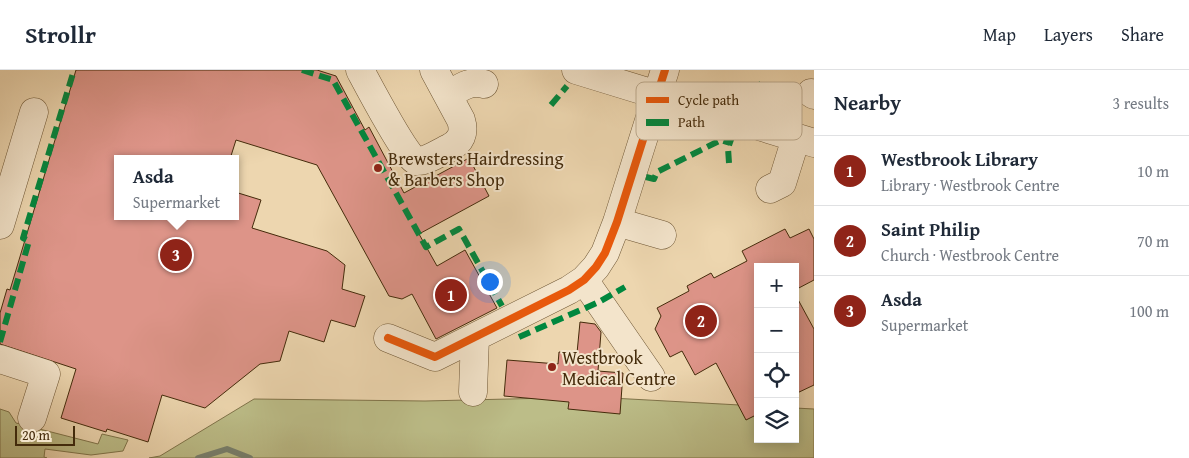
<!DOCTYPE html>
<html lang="en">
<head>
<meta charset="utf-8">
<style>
	:root { --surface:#fff; --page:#f6f6f7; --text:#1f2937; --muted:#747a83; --line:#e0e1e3; --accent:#8f2418 }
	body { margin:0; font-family:"Gentium Book Plus",serif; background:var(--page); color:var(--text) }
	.controls { position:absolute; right:15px; bottom:15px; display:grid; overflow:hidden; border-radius:0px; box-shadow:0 2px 12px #0003 }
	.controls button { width:45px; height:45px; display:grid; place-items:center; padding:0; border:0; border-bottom:1px solid var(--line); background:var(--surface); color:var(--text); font:25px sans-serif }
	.scale { position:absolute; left:15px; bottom:12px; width:60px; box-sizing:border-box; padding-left:5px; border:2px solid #442b0b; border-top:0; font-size:14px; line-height:18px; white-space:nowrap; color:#442b0b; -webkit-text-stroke:4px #f3e4cb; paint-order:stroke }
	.you { position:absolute; left:489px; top:211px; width:18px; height:18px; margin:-12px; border:4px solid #fff; border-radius:50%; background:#1a73e8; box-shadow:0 0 0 8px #1a73e833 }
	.badge { display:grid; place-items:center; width:32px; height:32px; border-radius:50%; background:var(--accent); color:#fff; font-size:16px; font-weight:700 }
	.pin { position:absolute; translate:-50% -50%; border:2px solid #fff; box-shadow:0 1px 5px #0006 }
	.popup { position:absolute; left:114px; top:85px; width:125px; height:65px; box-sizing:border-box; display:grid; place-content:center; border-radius:0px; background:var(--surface); filter:drop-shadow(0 1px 4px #0005); font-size:16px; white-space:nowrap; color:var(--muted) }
	.popup b { font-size:19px; color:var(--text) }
	.popup::after { content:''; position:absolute; left:50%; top:100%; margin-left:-10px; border:10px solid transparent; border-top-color:var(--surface) }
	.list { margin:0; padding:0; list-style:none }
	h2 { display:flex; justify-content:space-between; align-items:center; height:65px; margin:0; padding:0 20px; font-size:21px }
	h2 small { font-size:16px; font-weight:400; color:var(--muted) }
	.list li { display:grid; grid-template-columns:32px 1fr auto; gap:15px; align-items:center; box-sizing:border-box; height:70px; padding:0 20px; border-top:1px solid var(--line) }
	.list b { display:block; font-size:19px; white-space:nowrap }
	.list p { margin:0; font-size:16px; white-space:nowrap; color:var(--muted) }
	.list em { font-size:16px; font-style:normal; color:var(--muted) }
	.icon { flex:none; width:28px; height:28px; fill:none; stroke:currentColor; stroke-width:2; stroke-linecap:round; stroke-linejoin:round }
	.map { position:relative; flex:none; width:814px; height:388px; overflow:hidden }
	header { display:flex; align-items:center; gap:30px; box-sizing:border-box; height:70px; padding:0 25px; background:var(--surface); border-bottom:1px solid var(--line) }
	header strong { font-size:24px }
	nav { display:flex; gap:28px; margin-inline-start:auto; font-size:18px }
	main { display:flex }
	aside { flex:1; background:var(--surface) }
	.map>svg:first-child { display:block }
	.green { fill:#bcbd88; stroke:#80744a }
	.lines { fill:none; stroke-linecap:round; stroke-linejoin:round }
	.stream { stroke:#78806e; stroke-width:6 }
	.building { fill:#dd9488; stroke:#442b0b }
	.minor-casing { stroke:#6e5634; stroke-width:29 }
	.minor { stroke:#f3e4cb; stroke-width:28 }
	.quiet { stroke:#00873e; stroke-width:6; stroke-dasharray:12 6; stroke-linecap:butt }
	.cycleway-casing { stroke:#f3e4cb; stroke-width:11 }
	.cycleway { stroke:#e8590c; stroke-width:8 }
	.poi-dot { fill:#8f2418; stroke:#f3e4cb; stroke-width:2 }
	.labels { text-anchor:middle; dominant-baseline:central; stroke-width:4; stroke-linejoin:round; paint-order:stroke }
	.poi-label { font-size:18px; fill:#442b0b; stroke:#f3e4cb; text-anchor:start }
	.key { fill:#f3e4cb; stroke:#beac91; stroke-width:1 }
	.key-label { font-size:14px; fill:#442b0b }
</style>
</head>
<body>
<header>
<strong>Strollr</strong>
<nav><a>Map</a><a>Layers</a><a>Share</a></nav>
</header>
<main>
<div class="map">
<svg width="814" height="388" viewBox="0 0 814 388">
	<rect width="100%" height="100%" fill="#edd6af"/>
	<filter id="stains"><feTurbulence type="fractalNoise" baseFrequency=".004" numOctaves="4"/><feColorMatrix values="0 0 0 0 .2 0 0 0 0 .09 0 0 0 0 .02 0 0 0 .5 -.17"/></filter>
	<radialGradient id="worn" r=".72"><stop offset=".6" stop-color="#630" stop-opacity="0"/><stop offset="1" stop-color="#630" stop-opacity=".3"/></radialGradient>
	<!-- green -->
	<path class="green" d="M593,327L758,336V369H795V338L814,339V388H149L160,386L254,329L425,331Z
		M0,339L9,342L16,353L98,374L102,364L128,370L123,381L91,385L45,379L44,387L47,388H0Z"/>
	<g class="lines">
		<!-- stream -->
		<path class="stream" d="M198,388L227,379L250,388"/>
	</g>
	<!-- building -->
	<path class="building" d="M76,0H317L336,6L365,60L369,57L404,123L469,88L489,126L419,164L437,196L465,180L497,238L436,269L412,224L402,229L389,226L317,95L236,70L230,89H117V146H235V122L261,130L252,158L327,181L345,195L342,219L365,226L355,257L331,250L324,272L289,261L280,291L260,294L205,338L162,325L148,372L107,359L106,362L61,348L76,299L0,274V243L7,219L10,220Z
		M785,159L790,168L809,159L814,169V210L795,220V197H758V344L746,350L716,293L695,305L682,281L670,287L655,259L661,246L657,238L689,221L687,216L711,203L714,208L747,191L742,181Z
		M795,224L814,259V315L795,324Z
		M580,252L595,254L601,262L598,301L623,303L620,344L568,339L569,332L504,326L507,290L558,294L559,282L577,283Z"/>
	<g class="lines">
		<!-- minor casing -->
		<g class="minor-casing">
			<path id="minor" d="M360,0C367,13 407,89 416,91C426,92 440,82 449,78C461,72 465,63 461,50L434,0
				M576,0L814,73
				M811,23L814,25
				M448,26C459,18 470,10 484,14
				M770,119L782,113L796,68
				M617,152L662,165
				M0,155L34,42
				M584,210L651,307
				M388,268L435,287L569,220L584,210L596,197L605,183L617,152L665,0
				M0,289L46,304L32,348
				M473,322L475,267"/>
		</g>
		<!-- minor -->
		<use href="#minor" class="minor"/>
		<!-- quiet -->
		<path class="quiet" d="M302,0L333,10L426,177L459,159L502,236
			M551,35L567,16
			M741,35L737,25L761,14
			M729,93L728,78L734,61
			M646,107L654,109L657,102L721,70L730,73
			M519,267L599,232L625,217
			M0,272L29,171L23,168L74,0"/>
		<!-- cycleway casing -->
		<g class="cycleway-casing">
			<path id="cycleway" d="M388,268L435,287L569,220L584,210L596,197L605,183L617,152L665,0"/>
		</g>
		<!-- cycleway -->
		<use href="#cycleway" class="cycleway"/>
	</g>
	<!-- markers -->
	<g class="poi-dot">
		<circle cx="378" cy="98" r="5"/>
		<circle cx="552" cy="297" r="5"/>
	</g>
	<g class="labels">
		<!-- poi labels -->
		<g class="poi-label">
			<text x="388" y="88">Brewsters Hairdressing<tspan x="388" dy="21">&amp; Barbers Shop</tspan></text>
			<text x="562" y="287">Westbrook<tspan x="562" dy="21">Medical Centre</tspan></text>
		</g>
	</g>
	<!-- legend -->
	<rect x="636" y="12" width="166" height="58" rx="8" class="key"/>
	<rect x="646" y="27" width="23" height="6" fill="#e8590c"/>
	<rect x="646" y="49" width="23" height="7" fill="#00873e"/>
	<g class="key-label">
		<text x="678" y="35">Cycle path</text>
		<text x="678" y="57">Path</text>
	</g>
	<rect width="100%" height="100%" filter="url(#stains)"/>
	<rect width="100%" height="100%" fill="url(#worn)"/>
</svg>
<div class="controls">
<button>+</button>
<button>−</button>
<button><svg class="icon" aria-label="locate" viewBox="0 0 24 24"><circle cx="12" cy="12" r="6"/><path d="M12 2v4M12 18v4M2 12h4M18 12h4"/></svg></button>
<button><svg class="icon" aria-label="layers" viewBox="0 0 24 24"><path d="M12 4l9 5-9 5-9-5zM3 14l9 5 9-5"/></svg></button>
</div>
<div class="scale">20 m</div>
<div class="you"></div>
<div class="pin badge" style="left:451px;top:225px">1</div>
<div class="pin badge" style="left:701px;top:251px">2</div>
<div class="pin badge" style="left:176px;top:185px">3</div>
<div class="popup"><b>Asda</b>Supermarket</div>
</div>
<aside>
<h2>Nearby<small>3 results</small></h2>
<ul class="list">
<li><span class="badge">1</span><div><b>Westbrook Library</b><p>Library · Westbrook Centre</p></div><em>10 m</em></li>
<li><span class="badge">2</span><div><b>Saint Philip</b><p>Church · Westbrook Centre</p></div><em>70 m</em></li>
<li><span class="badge">3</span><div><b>Asda</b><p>Supermarket</p></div><em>100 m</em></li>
</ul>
</aside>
</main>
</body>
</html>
